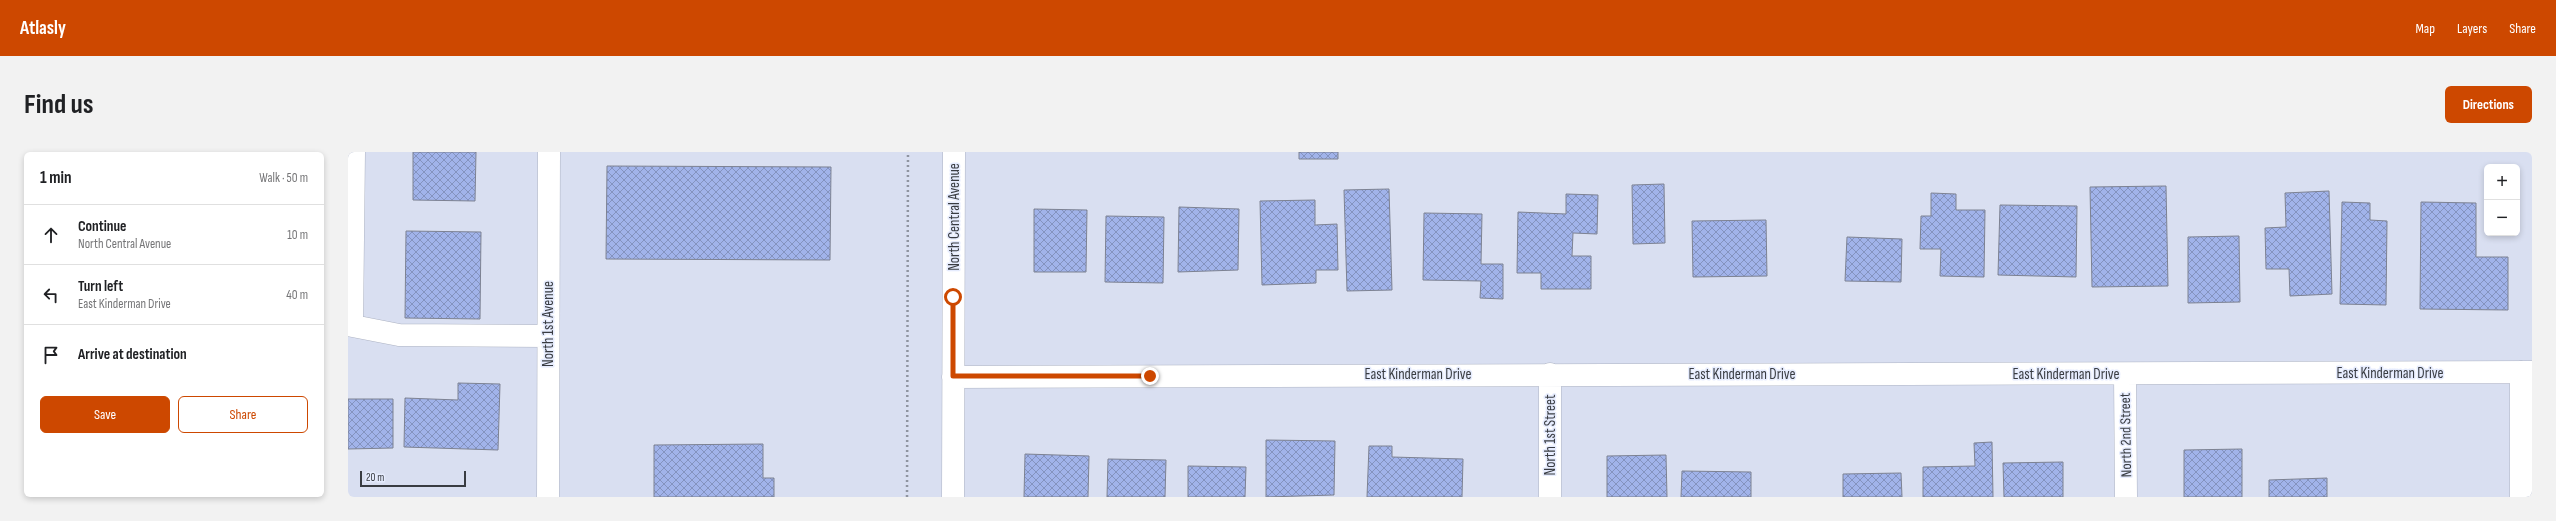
<!DOCTYPE html>
<html lang="en">
<head>
<meta charset="utf-8">
<style>
	:root { --surface:#fff; --page:#f2f2f2; --text:#202124; --muted:#757577; --line:#e0e0e0; --accent:#cd4800 }
	body { margin:0; font-family:"Sofia Sans Condensed",sans-serif; background:var(--page); color:var(--text) }
	.controls { position:absolute; right:12px; top:12px; display:grid; overflow:hidden; border-radius:6px; box-shadow:0 2px 6px #0003 }
	.controls button { width:36px; height:36px; display:grid; place-items:center; padding:0; border:0; border-bottom:1px solid var(--line); background:var(--surface); color:var(--text); font:20px sans-serif }
	.scale { position:absolute; left:12px; bottom:10px; width:106px; box-sizing:border-box; padding-left:4px; border:2px solid #393c42; border-top:0; font-size:11px; line-height:14px; white-space:nowrap; color:#393c42; -webkit-text-stroke:3px #e6ecfe; paint-order:stroke }
	.stop { position:absolute; width:12px; height:12px; margin:-9px; border:3px solid #cd4800; border-radius:50%; background:#fff }
	.stop.end { background:#cd4800; border-color:#fff; box-shadow:0 1px 4px #0008 }
	.list { margin:0; padding:0; list-style:none }
	h2 { display:flex; justify-content:space-between; align-items:center; height:52px; margin:0; padding:0 16px; font-size:17px }
	h2 small { font-size:13px; font-weight:400; color:var(--muted) }
	.list li { display:grid; grid-template-columns:26px 1fr auto; gap:12px; align-items:center; box-sizing:border-box; height:60px; padding:0 16px; border-top:1px solid var(--line) }
	.list b { display:block; font-size:15px; white-space:nowrap }
	.list p { margin:0; font-size:13px; white-space:nowrap; color:var(--muted) }
	.list em { font-size:13px; font-style:normal; color:var(--muted) }
	.actions { display:flex; gap:8px; padding:12px 16px }
	.actions a { flex:1; padding:9px 0; border:1px solid var(--accent); border-radius:6px; text-align:center; font-size:14px; color:var(--accent) }
	.actions .main { background:var(--accent); color:#fff }
	.icon { flex:none; width:22px; height:22px; fill:none; stroke:currentColor; stroke-width:2; stroke-linecap:round; stroke-linejoin:round }
	.map { position:relative; flex:none; width:2184px; height:345px; overflow:hidden; border-radius:6px }
	header { display:flex; align-items:center; gap:24px; box-sizing:border-box; height:56px; padding:0 20px; background:var(--accent); color:#fff }
	header strong { font-size:19px }
	nav { display:flex; gap:22px; margin-inline-start:auto; font-size:14px }
	.intro { display:flex; align-items:center; justify-content:space-between; box-sizing:border-box; height:96px; padding:0 24px }
	h1 { margin:0; font-size:28px }
	.button { padding:10px 18px; border-radius:6px; background:var(--accent); color:#fff; font-size:14px; font-weight:700 }
	main { display:flex; gap:24px; padding:0 24px }
	aside { flex:1; background:var(--surface); border-radius:6px; box-shadow:0 2px 6px #0003 }
	.map>svg:first-child { display:block }
	.building { fill:url(#building-cross-hatch); stroke:#7d8292 }
	.lines { fill:none; stroke-linecap:round; stroke-linejoin:round }
	.minor-casing { stroke:#adb3c3; stroke-width:23 }
	.path { stroke:#8f94a0; stroke-width:2.5; stroke-dasharray:2 3; stroke-linecap:butt }
	.minor { stroke:#fff; stroke-width:22 }
	.route { stroke:#cd4800; stroke-width:5 }
	.labels { text-anchor:middle; dominant-baseline:central; stroke-width:3; stroke-linejoin:round; paint-order:stroke }
	.street-label { font-size:15px; fill:#393c42; stroke:#e6ecfe }
</style>
</head>
<body>
<header>
<strong>Atlasly</strong>
<nav><a>Map</a><a>Layers</a><a>Share</a></nav>
</header>
<div class="intro"><h1>Find us</h1><a class="button">Directions</a></div>
<main>
<aside>
<h2>1 min<small>Walk · 50 m</small></h2>
<ul class="list">
<li><svg class="icon" aria-label="ahead" viewBox="0 0 24 24"><path d="M12 20V5M6 11l6-6 6 6"/></svg><div><b>Continue</b><p>North Central Avenue</p></div><em>10 m</em></li>
<li><svg class="icon" aria-label="left" viewBox="0 0 24 24"><path d="M17 20v-9H6M10 6l-5 5 5 5"/></svg><div><b>Turn left</b><p>East Kinderman Drive</p></div><em>40 m</em></li>
<li><svg class="icon" aria-label="arrive" viewBox="0 0 24 24"><path d="M6 21V4h12l-3 4 3 4H6"/></svg><div><b>Arrive at destination</b></div></li>
</ul>
<div class="actions"><a class="main">Save</a><a>Share</a></div>
</aside>
<div class="map">
<svg width="2184" height="345" viewBox="0 0 2184 345">
	<defs>
		<pattern id="building-cross-hatch" width="8" height="8" patternUnits="userSpaceOnUse"><rect width="8" height="8" fill="#a1b3ea"/><path d="M0 0l8 8M0 8l8-8" fill="none" stroke="#8493bf"/></pattern>
	</defs>
	<rect width="100%" height="100%" fill="#d9dff1"/>
	<!-- building -->
	<path class="building" d="M65,0H128L127,49L65,48Z
		M951,0H990V7H951Z
		M259,14L483,15L482,108L258,107Z
		M1316,32L1317,91L1285,92L1284,33Z
		M1818,34L1820,134L1744,135L1742,35Z
		M1041,37L1044,138L999,139L996,38Z
		M1981,39L1984,142L1942,144L1941,117H1918L1917,76L1938,75L1937,41Z
		M1583,41L1608,42V58H1637L1636,125L1592,124L1593,97H1572L1573,64H1583Z
		M1218,42L1250,43L1249,82L1225,81L1224,104H1243V137H1193V121H1169L1170,60L1218,62Z
		M967,48V73L989,72L990,118H968V131L914,133L912,49Z
		M1994,50L2022,51V68L2039,69L2038,153L1992,152Z
		M2073,50L2128,51V105H2160V158L2072,157Z
		M1652,53L1729,54L1728,125L1650,123Z
		M831,55L891,57L890,118L830,120Z
		M686,57L739,58L738,120H686Z
		M1076,61L1134,62L1133,112H1155V147L1132,146L1133,129L1075,128Z
		M758,64L816,65L815,131L757,130Z
		M1418,68L1419,124L1345,125L1344,69Z
		M58,79L133,80L132,167L57,166Z
		M1891,84L1892,150L1840,151V85Z
		M1499,85L1554,87L1553,130L1497,129Z
		M110,231L152,232L150,298L56,295L57,246L110,248Z
		M0,247H45V296L0,297Z
		M918,288L987,289L986,343L918,345Z
		M1644,290L1645,345H1575V315L1627,314L1626,291Z
		M415,292V326H426V345H306V293Z
		M1021,294H1044V305L1115,307L1114,345H1019Z
		M1894,297V345H1836V298Z
		M677,302L741,304L740,345H676Z
		M1318,303L1319,345H1259V304Z
		M760,307L818,308L817,345H759Z
		M1715,310V345H1656L1655,311Z
		M840,314L898,315L897,345H840Z
		M1334,319L1403,320V345H1333Z
		M1553,321L1554,345H1495V322Z
		M1979,326V345H1921V328Z"/>
	<g class="lines">
		<!-- minor casing -->
		<g class="minor-casing">
			<path id="minor" d="M0,173L51,183L199,184
				M4,173L6,0
				M2173,220V345
				M1777,222L1778,345
				M605,225L2184,220
				M200,345L201,0
				M605,345L606,0
				M1202,345V222"/>
		</g>
		<!-- path -->
		<path class="path" d="M559,345L560,0"/>
		<!-- minor -->
		<use href="#minor" class="minor"/>
	</g>
	<g class="lines">
		<!-- route -->
		<path class="route" d="M605,145V224H802"/>
	</g>
	<g class="labels">
		<!-- street labels -->
		<g class="street-label">
			<text transform="translate(606 65) rotate(-90)">North Central Avenue</text>
			<text transform="translate(200 172) rotate(-90)">North 1st Avenue</text>
			<text x="2042" y="221">East Kinderman Drive</text>
			<text x="1070" y="222">East Kinderman Drive</text>
			<text x="1394" y="222">East Kinderman Drive</text>
			<text x="1718" y="222">East Kinderman Drive</text>
			<text transform="translate(1202 283) rotate(-90)">North 1st Street</text>
			<text transform="translate(1778 283) rotate(-91)">North 2nd Street</text>
		</g>
	</g>
</svg>
<div class="controls">
<button>+</button>
<button>−</button>
</div>
<div class="scale">20 m</div>
<div class="stop" style="left:605px;top:145px"></div>
<div class="stop end" style="left:802px;top:224px"></div>
</div>
</main>
</body>
</html>
